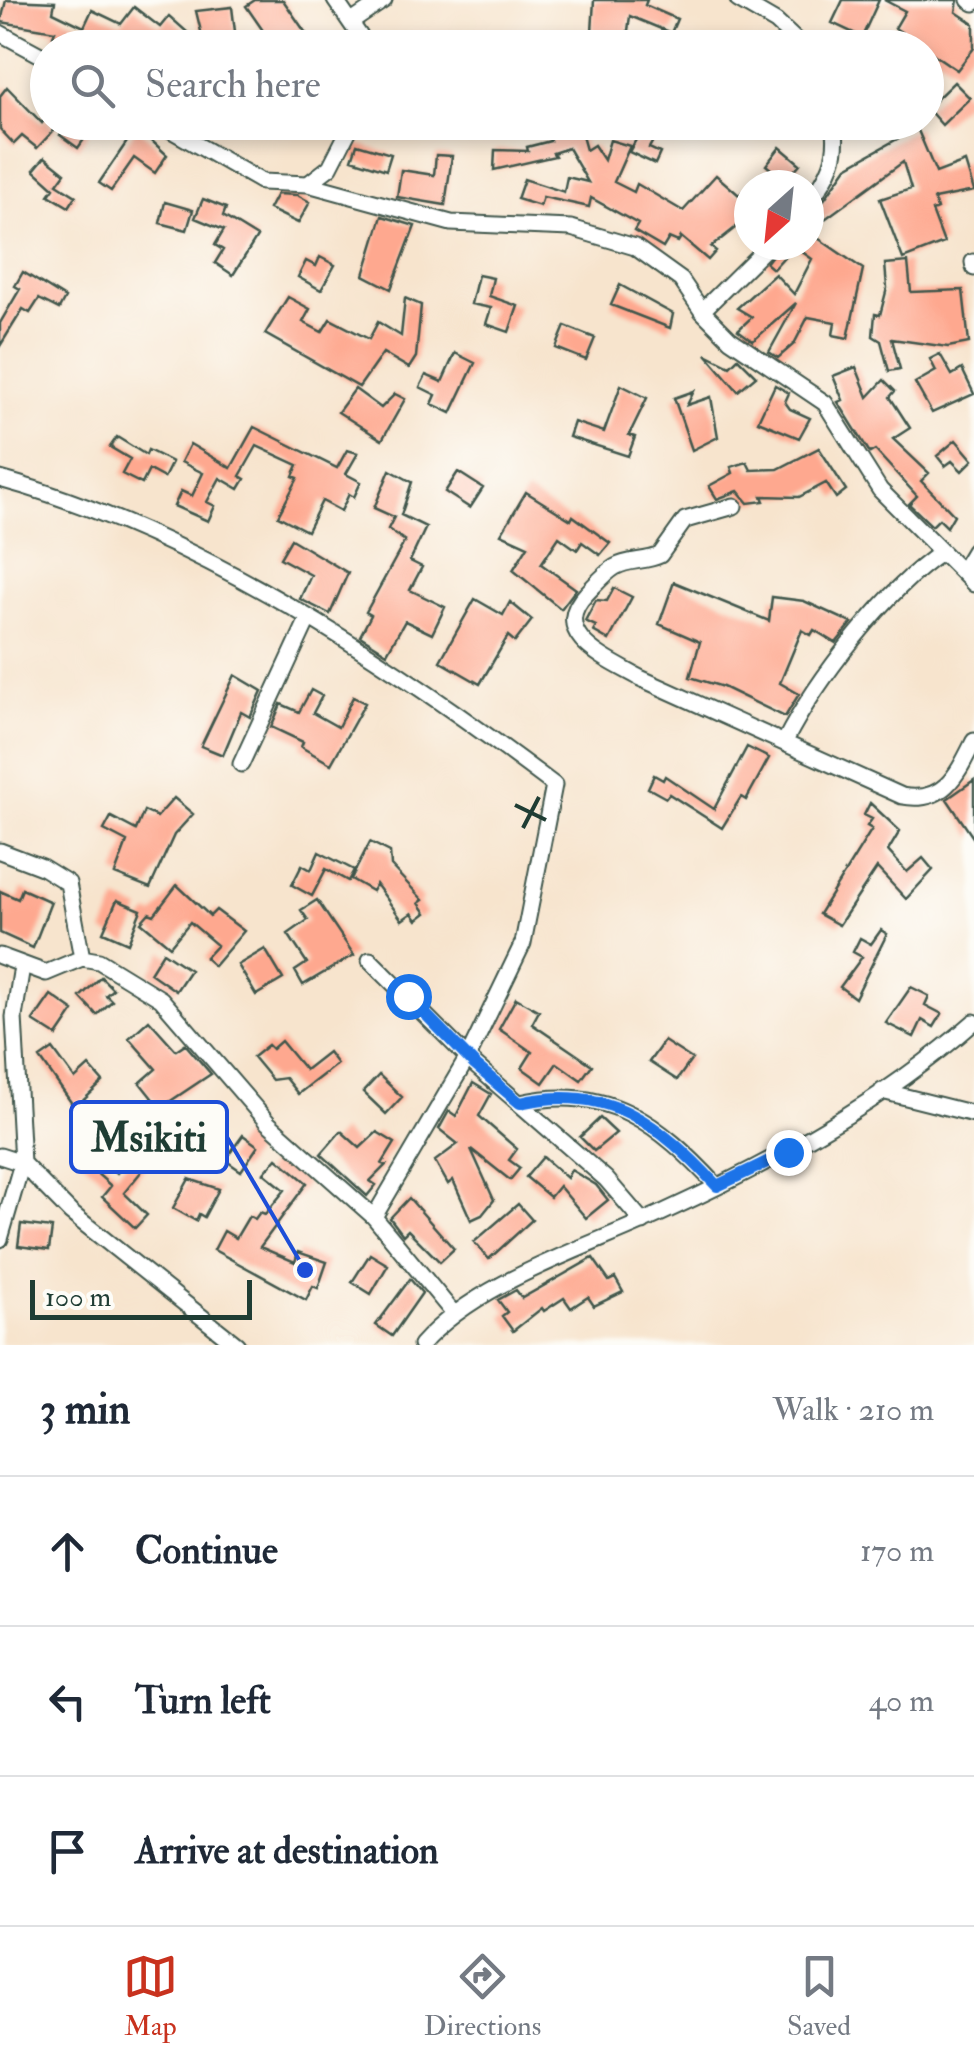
<!DOCTYPE html>
<html lang="en">
<head>
<meta charset="utf-8">
<style>
	:root { --surface:#fff; --page:#f2f2f3; --text:#1f2937; --muted:#747a83; --line:#e0e1e3; --accent:#c8321e }
	body { margin:0; font-family:"IM FELL Double Pica",serif; background:var(--page); color:var(--text) }
	.compass { position:absolute; left:734px; top:170px; width:90px; height:90px; border-radius:50%; background:var(--surface); box-shadow:0 5px 15px #0003; rotate:207deg }
	.scale { position:absolute; left:30px; bottom:25px; width:222px; box-sizing:border-box; padding-left:10px; border:5px solid #1f3d34; border-top:0; font-size:28px; line-height:35px; white-space:nowrap; color:#1f3d34; -webkit-text-stroke:8px #fdfcf7; paint-order:stroke }
	.stop { position:absolute; width:30px; height:30px; margin:-22px; border:8px solid #1a73e8; border-radius:50%; background:#fff }
	.stop.end { background:#1a73e8; border-color:#fff; box-shadow:0 2px 10px #0008 }
	.list { margin:0; padding:0; list-style:none }
	h2 { display:flex; justify-content:space-between; align-items:center; height:130px; margin:0; padding:0 40px; font-size:42px }
	h2 small { font-size:32px; font-weight:400; color:var(--muted) }
	.list li { display:grid; grid-template-columns:65px 1fr auto; gap:30px; align-items:center; box-sizing:border-box; height:150px; padding:0 40px; border-top:2px solid var(--line) }
	.list b { display:block; font-size:38px; white-space:nowrap }
	.list em { font-size:32px; font-style:normal; color:var(--muted) }
	.icon { flex:none; width:55px; height:55px; fill:none; stroke:currentColor; stroke-width:2; stroke-linecap:round; stroke-linejoin:round }
	.map { position:relative; flex:none; width:974px; height:1345px; overflow:hidden }
	.search { position:absolute; background:var(--surface); box-shadow:0 5px 15px #0003; left:30px; right:30px; top:30px; height:110px; display:flex; align-items:center; gap:25px; box-sizing:border-box; padding:0 35px; border-radius:55px; color:var(--muted); font-size:38px }
	.sheet { height:580px; background:var(--surface) }
	nav { display:flex; justify-content:space-around; align-items:center; box-sizing:border-box; height:140px; border-top:2px solid var(--line); background:var(--surface); font-size:28px; color:var(--muted) }
	nav a { display:grid; justify-items:center; gap:5px }
	nav .on { color:var(--accent) }
	.map>svg:first-child { display:block }
	.building { fill:#fea88f }
	.lines { fill:none; stroke-linecap:round; stroke-linejoin:round }
	.street-casing { stroke:#3f564b; stroke-width:19 }
	.street { stroke:#fff; stroke-width:15 }
	.route { stroke:#1a73e8; stroke-width:12 }
	.ticks { fill:none; stroke:#1f3d34; stroke-width:4 }
	.leader { fill:none; stroke:#1d4ed8; stroke-width:4 }
	.callout-dot { fill:#1d4ed8; stroke:#fdfcf7; stroke-width:4 }
	.callout { fill:#fdfcf7; stroke:#1d4ed8; stroke-width:4 }
	.callout-label { font-size:40px; text-anchor:middle; font-weight:bold; fill:#1f3d34 }
</style>
</head>
<body>
<div class="map">
<svg width="974" height="1345" viewBox="0 0 974 1345">
	<rect width="100%" height="100%" fill="#fdfcf7"/>
	<filter id="ink" filterUnits="userSpaceOnUse"><feTurbulence type="fractalNoise" baseFrequency=".01" numOctaves="2"/><feDisplacementMap in="SourceGraphic" scale="20" xChannelSelector="R" yChannelSelector="G"/><feConvolveMatrix kernelMatrix="1 2 1 2 8 2 1 2 1" color-interpolation-filters="sRGB"/></filter>
	<filter id="wash" filterUnits="userSpaceOnUse"><feTurbulence type="fractalNoise" baseFrequency=".0048" numOctaves="4" result="noise"/><feDisplacementMap in="SourceGraphic" scale="40" xChannelSelector="R" yChannelSelector="G"/><feGaussianBlur stdDeviation="2.25" result="paint"/><feColorMatrix in="noise" values="0 0 0 0 0 0 0 0 0 0 0 0 0 0 0 0 0 1.4 0 .05"/><feComposite in="paint" operator="in"/></filter>
	<g filter="url(#wash)">
		<rect width="100%" height="100%" fill="#f7e4cd"/>
		<g id="blocks">
			<!-- building -->
			<path class="building" d="M6,0L55,2L53,12L84,27L92,10L121,24L134,7L160,27L169,16L205,48H77L53,36L55,31L1,22Z
				M255,0H283L312,42L303,48H275L246,6Z
				M594,0H647L645,5L677,19L671,33L630,16L627,38L615,36L613,48H591Z
				M843,0H879L862,37L832,23Z
				M884,0H958L956,12L974,24V48L957,70L895,28L905,11Z
				M232,7L237,48H205L196,11Z
				M954,82L970,98L942,125L927,108Z
				M7,87L42,123L45,119L55,129L37,148L22,136L14,144L0,129V96Z
				M69,122H96L78,148L60,135Z
				M645,124L658,132L649,148L660,153L655,164L629,152Z
				M579,125L586,150L594,145L604,160L610,140L630,146L614,182L634,192L637,184L683,211L716,175L739,195L749,186V217L711,247L716,251L708,260L681,237L678,242L669,238L663,248L634,231L638,224L591,198L589,207L543,197L540,206L517,199L524,179L564,192L567,177L588,182L568,148L553,153L555,156L494,170L495,150L528,151L527,147L550,141L548,134Z
				M137,127L167,155L155,173L134,158L111,191L99,183Z
				M917,128L936,173L965,162L974,191L934,199L937,209L932,211L944,243L903,259L880,199L911,189L903,162L825,219L816,211L847,167Z
				M357,144L391,154L386,170L352,159Z
				M780,147L800,164L785,181L766,165Z
				M436,155L452,156L445,205L397,197L401,170L434,175Z
				M45,157L65,173L57,184L76,196L69,207L49,195L54,188L34,170Z
				M277,194L297,195L310,202L298,223L269,209Z
				M203,199L226,208L223,216L257,237L233,275L215,263L223,250L215,245L224,230L195,218Z
				M165,202L193,210L187,230L160,223Z
				M382,216L415,226L391,289L364,275Z
				M809,232L863,269L848,338L833,335L835,322L808,317L794,344L778,358L769,352L796,303L753,341L738,330L752,317L737,308L775,274L794,294L812,259L794,246L773,269L766,263L780,245H809Z
				M320,257L335,265L321,290L298,277L306,261L316,266Z
				M908,262L911,292L963,290L969,343L948,347L892,339L900,369L889,371L881,341L873,336L875,314L880,315L887,288L885,264Z
				M23,272L65,298L59,309L39,299L30,313L23,309L0,346V323L20,289L15,286Z
				M478,275L493,278L489,296L518,306L509,332L486,324L491,308L471,304Z
				M620,285L673,314L670,328L611,305Z
				M288,297L310,309L303,322L322,332L330,319L369,339L378,322L401,336L405,298L421,305L416,357L409,368L383,353L359,387L265,334Z
				M565,326L595,338L586,360L556,348Z
				M455,353L475,363L451,413L432,404L436,395L420,387L426,375L442,382Z
				M706,354L730,366L738,358L756,376L738,391Z
				M940,354L952,375L962,369L974,394L932,413L915,383L936,371L930,359Z
				M856,367L868,397L884,380L895,391L890,397L910,428L893,439L929,473L921,481L954,515L947,527L939,519L932,526L909,504L917,496L875,450L870,453L838,402L843,400L833,376Z
				M621,385L647,398L629,435L635,437L628,456L569,437L574,422L604,432Z
				M775,385L789,393L785,402L790,409L810,418L799,438L758,421Z
				M355,389L381,408L395,394L405,399L382,440L338,412Z
				M694,391L687,405L711,397L718,437L692,450L674,398Z
				M254,427L337,468L347,450L358,453L346,474L361,482L354,497L349,494L341,511L322,501L307,531L278,516L298,478L293,476L298,465L257,446L240,476L245,479L239,489L220,478L207,502L215,506L208,521L174,506L181,491L192,496L203,473L181,462L190,444L231,468Z
				M117,437L146,455L148,450L172,462L164,478L149,470L142,484L122,474L130,459L110,447Z
				M956,440L973,460L962,471L952,461L945,466L937,456Z
				M819,448L846,490L836,498L826,483L799,497L762,496L764,501L748,503L738,491L717,499L709,486L733,473L731,467L747,462L751,470L778,469Z
				M390,470L412,482L401,515L426,527L410,561L422,567L410,590L445,607L432,634L405,621L387,653L360,636L371,615L366,612L405,541L388,529L394,517L374,508Z
				M458,472L483,488L470,508L445,492Z
				M526,492L571,520L573,516L610,543L600,555L582,542L577,550L559,537L541,564L576,589L561,609L513,570L528,546L501,534Z
				M291,539L348,573L330,614L300,599L311,575L280,558Z
				M674,582L769,621L772,597L804,601L852,623L836,643L814,630L811,635L802,630L780,683L799,694L785,717L723,687L690,677L700,642L659,624Z
				M614,588L632,597L609,640L593,631L596,626L585,621L596,600L607,601Z
				M475,599L503,615L510,602L532,620L515,642L508,636L480,684L440,661Z
				M235,675L262,691L250,717L241,712L223,755L201,746Z
				M311,690L322,696L313,713L338,727L353,697L365,703L331,764L301,747L303,742L271,727L281,704L299,712Z
				M747,747L769,758L746,800L741,797L722,828L669,794L666,798L648,788L654,775L663,780L665,776L714,809Z
				M974,780V839L947,799Z
				M174,798L193,814L174,835L150,888L115,874L127,842L104,830L111,817L136,830L144,811L157,817Z
				M870,803L900,831L888,851L907,872L923,858L933,870L906,899L877,868L839,925L819,914L872,829L867,826L872,819L864,815Z
				M370,842L390,852L391,866L423,900L419,903L426,913L417,920L412,913L402,920L376,884L372,891L351,879Z
				M319,852L354,870L348,881L326,869L312,896L292,885L302,865L311,870Z
				M177,885L210,916L216,910L244,931L214,966L205,958L217,945L190,922L170,946L141,922L149,913L154,915Z
				M22,889L51,902L33,948L0,933V891L18,899Z
				M117,900L141,910L128,943L103,932Z
				M317,900L354,955L303,985L295,971L307,963L288,934L308,920L301,910Z
				M881,930L887,934L855,998L840,987L862,957L853,952L860,938L871,944Z
				M265,949L283,979L256,995L238,965Z
				M163,952L190,970L176,991L150,973Z
				M101,977L113,989L106,995L112,1001L97,1015L80,997Z
				M911,987L929,996L925,1005L942,1014L934,1027L922,1020L914,1037L886,1023Z
				M51,995L74,1011L57,1036L33,1021Z
				M516,998L539,1011L532,1024L592,1065L581,1080L557,1063L543,1083L522,1068L532,1052L499,1029Z
				M149,1020L176,1050L185,1044L211,1074L160,1108L140,1083L156,1069L129,1038Z
				M281,1041L305,1070L328,1052L337,1064L298,1094L285,1078L272,1080L253,1057L268,1045L272,1049Z
				M664,1041L692,1059L677,1080L649,1062Z
				M53,1049L75,1079L89,1066L103,1082L75,1108L40,1058Z
				M379,1075L402,1097L386,1114L363,1092Z
				M473,1083L491,1094L479,1116L517,1149L509,1160L520,1168L510,1180L471,1149L494,1200L482,1215L471,1220L453,1180L448,1184L435,1161L458,1144L439,1129L449,1111L456,1116Z
				M600,1118L616,1133L594,1151L580,1137Z
				M341,1131L360,1148L377,1132L395,1143L382,1164L386,1165L370,1181L376,1185L367,1196L321,1154Z
				M243,1135L258,1146L241,1171L225,1160Z
				M86,1144L117,1173L132,1156L145,1167L124,1193L147,1215L135,1228L102,1197L111,1186L76,1155Z
				M543,1157L567,1178L571,1170L596,1185L608,1200L586,1218L559,1186L550,1197L526,1177Z
				M277,1158L307,1183L260,1247L295,1262L298,1252L327,1262L318,1288L313,1286L306,1300L214,1250L224,1231L236,1238L249,1216L255,1219L260,1212L265,1214L285,1190L264,1173Z
				M189,1179L219,1189L204,1217L199,1214L196,1221L173,1208Z
				M409,1198L454,1249L440,1262L408,1230L403,1235L390,1218Z
				M518,1204L532,1220L489,1259L474,1242Z
				M21,1224L52,1228L49,1250L18,1246Z
				M370,1254L388,1265L371,1294L352,1282Z
				M593,1258L609,1281L615,1278L623,1292L594,1306L588,1297L571,1308L564,1298L544,1311L542,1308L513,1331L502,1316L507,1312L498,1300L516,1290L522,1298Z
				M410,1279L422,1293L392,1336L376,1325Z"/>
		</g>
	</g>
	<g filter="url(#ink)">
		<use href="#blocks" fill-opacity="0" stroke="#3f564b" stroke-width="2.5"/>
		<g class="lines">
			<!-- street casing -->
			<g class="street-casing">
				<path id="street" d="M335,0L368,48
					M738,0L776,22L804,48
					M969,0L974,3
					M353,21L384,0
					M0,33L48,59
					M157,122L262,182L308,184L451,223L571,228L635,247L681,280L702,311L730,339L825,403L880,490L974,584
					M308,184L330,167L353,122
					M809,202C829,176 840,156 834,122
					M973,262L974,268
					M702,311L769,245
					M0,479C195,532 393,663 554,785L523,943L468,1057L374,1217
					M734,506L685,520L660,555C646,562 628,559 615,567C605,573 595,585 587,593C546,635 609,660 640,678L902,796C944,804 957,775 974,741
					M962,571L974,551
					M785,741C816,681 885,590 942,552
					M241,764L308,619
					M0,851L42,867L68,883L82,958
					M0,956L46,973L82,958L99,961L161,999L268,1123L374,1217L454,1314
					M370,960L475,1065L606,1179L643,1222
					M882,1091L974,1114
					M520,1103C609,1083 659,1124 717,1186
					M0,1156L22,1163L71,1213L237,1345
					M0,1239L22,1163L14,1017L22,966
					M421,1345C478,1280 591,1247 668,1210C777,1160 884,1101 974,1022"/>
			</g>
			<!-- street -->
			<use href="#street" class="street"/>
		</g>
	</g>
	<g class="lines" filter="url(#ink)">
		<!-- route -->
		<path class="route" d="M408,996L475,1065L520,1103C609,1083 659,1124 717,1186L788,1152"/>
	</g>
	<!-- ticks -->
	<path class="ticks" d="M515,805L546,820M523,828L539,797"/>
	<!-- callouts -->
	<path class="leader" d="M305 1270L227 1137"/>
	<circle class="callout-dot" cx="305" cy="1270" r="10"/>
	<rect class="callout" x="71" y="1102" width="156" height="70" rx="10"/>
	<g class="callout-label">
		<text x="149" y="1151">Msikiti</text>
	</g>
</svg>
<svg class="compass" viewBox="-18 -18 36 36"><path d="M0-13l5 13h-10z" fill="#e53935"/><path d="M0 13l5-13h-10z" fill="#747a83"/></svg>
<div class="scale">100 m</div>
<div class="stop" style="left:408px;top:996px"></div>
<div class="stop end" style="left:788px;top:1152px"></div>
<div class="search"><svg class="icon" aria-label="search" viewBox="0 0 24 24"><circle cx="10" cy="10" r="6"/><path d="M15 15l6 6"/></svg>Search here</div>
</div>
<section class="sheet">
<h2>3 min<small>Walk · 210 m</small></h2>
<ul class="list">
<li><svg class="icon" aria-label="ahead" viewBox="0 0 24 24"><path d="M12 20V5M6 11l6-6 6 6"/></svg><div><b>Continue</b></div><em>170 m</em></li>
<li><svg class="icon" aria-label="left" viewBox="0 0 24 24"><path d="M17 20v-9H6M10 6l-5 5 5 5"/></svg><div><b>Turn left</b></div><em>40 m</em></li>
<li><svg class="icon" aria-label="arrive" viewBox="0 0 24 24"><path d="M6 21V4h12l-3 4 3 4H6"/></svg><div><b>Arrive at destination</b></div></li>
</ul>
</section>
<nav>
<a class="on"><svg class="icon" aria-label="map" viewBox="0 0 24 24"><path d="M3 6l6-2 6 2 6-2v14l-6 2-6-2-6 2zM9 4v14M15 6v14"/></svg>Map</a>
<a><svg class="icon" aria-label="directions" viewBox="0 0 24 24"><path d="M12 3l9 9-9 9-9-9zM9 14v-3h6M13 9l2 2-2 2"/></svg>Directions</a>
<a><svg class="icon" aria-label="saved" viewBox="0 0 24 24"><path d="M7 4h10v16l-5-4-5 4z"/></svg>Saved</a>
</nav>
</body>
</html>
